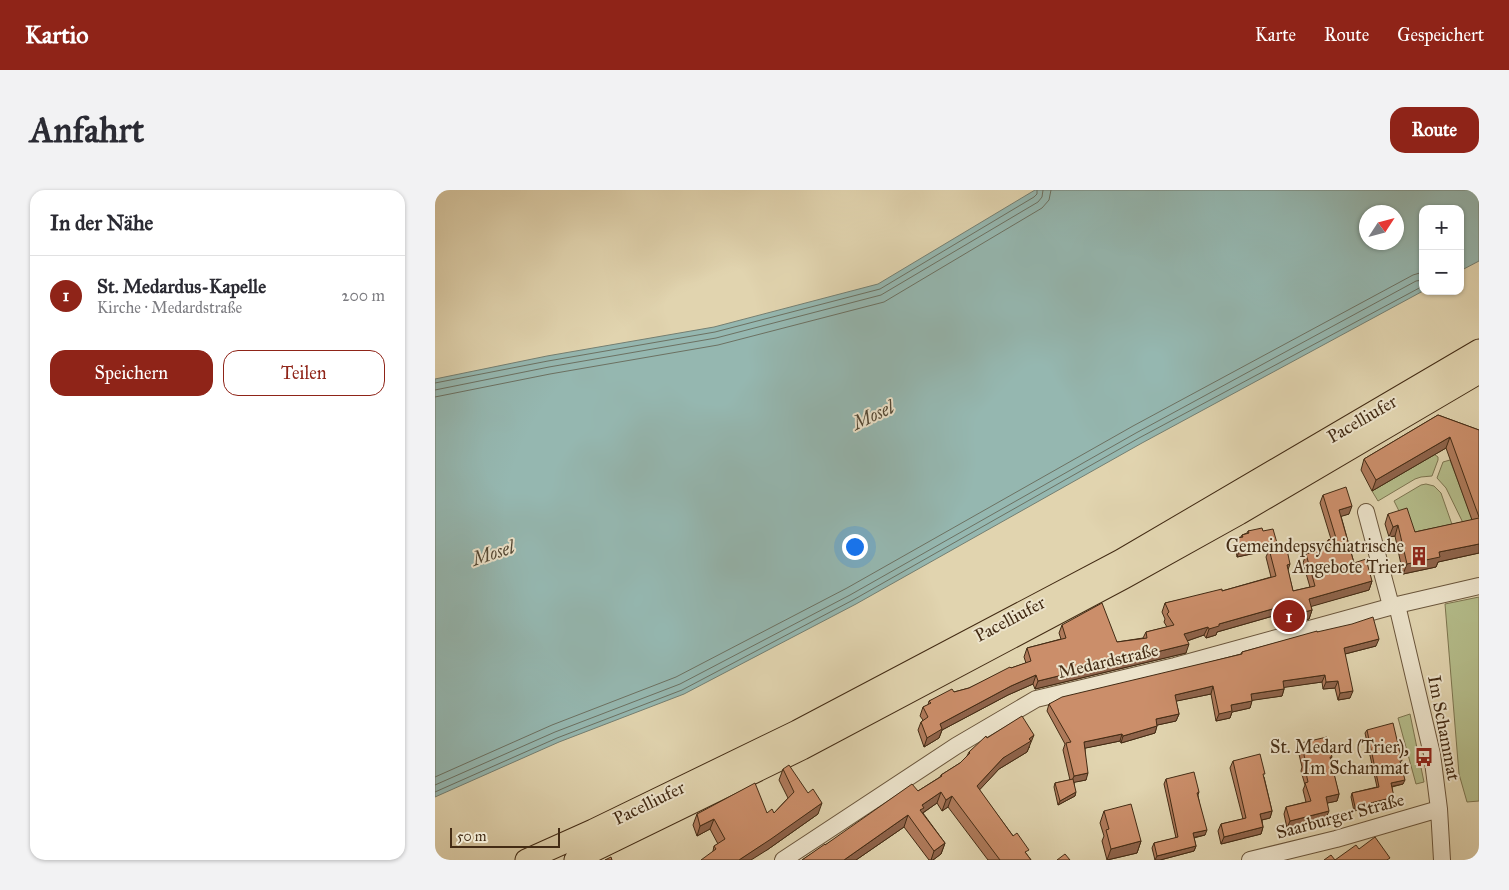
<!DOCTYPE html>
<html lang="de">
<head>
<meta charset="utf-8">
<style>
	:root { --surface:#fff; --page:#f2f2f3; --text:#2b2b33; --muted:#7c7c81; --line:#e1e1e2; --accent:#8f2418 }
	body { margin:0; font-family:"IM FELL Great Primer",serif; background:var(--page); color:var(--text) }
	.controls { position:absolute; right:15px; top:15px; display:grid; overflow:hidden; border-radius:10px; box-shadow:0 1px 4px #0004 }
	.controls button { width:45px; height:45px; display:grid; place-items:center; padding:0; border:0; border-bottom:1px solid var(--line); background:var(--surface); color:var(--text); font:25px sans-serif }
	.compass { position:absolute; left:924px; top:15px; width:45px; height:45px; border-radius:50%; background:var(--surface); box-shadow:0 1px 4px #0004; rotate:54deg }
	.scale { position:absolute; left:15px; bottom:12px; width:110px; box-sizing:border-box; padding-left:5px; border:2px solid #432b14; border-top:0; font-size:14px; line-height:18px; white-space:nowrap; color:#432b14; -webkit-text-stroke:4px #ece3cb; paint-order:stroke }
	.you { position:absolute; left:419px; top:356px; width:18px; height:18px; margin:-12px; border:4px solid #fff; border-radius:50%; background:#1a73e8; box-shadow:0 0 0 8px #1a73e833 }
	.badge { display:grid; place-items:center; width:32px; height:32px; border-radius:50%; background:var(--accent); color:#fff; font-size:16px; font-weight:700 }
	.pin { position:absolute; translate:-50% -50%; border:2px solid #fff; box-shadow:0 1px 5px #0006 }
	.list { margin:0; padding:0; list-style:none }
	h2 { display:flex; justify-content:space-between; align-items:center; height:65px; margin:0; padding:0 20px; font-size:21px }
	h2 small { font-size:16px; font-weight:400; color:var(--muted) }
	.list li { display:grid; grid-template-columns:32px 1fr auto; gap:15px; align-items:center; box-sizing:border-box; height:80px; padding:0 20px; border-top:1px solid var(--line) }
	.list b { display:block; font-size:19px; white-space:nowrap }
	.list p { margin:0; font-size:16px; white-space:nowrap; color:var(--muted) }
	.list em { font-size:16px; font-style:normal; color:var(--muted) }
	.actions { display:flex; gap:10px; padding:15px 20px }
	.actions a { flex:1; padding:11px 0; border:1px solid var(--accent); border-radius:15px; text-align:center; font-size:18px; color:var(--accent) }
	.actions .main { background:var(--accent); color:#fff }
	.map { position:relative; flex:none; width:1044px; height:670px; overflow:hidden; border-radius:15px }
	header { display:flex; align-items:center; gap:30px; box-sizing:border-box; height:70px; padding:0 25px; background:var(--accent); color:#fff }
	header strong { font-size:24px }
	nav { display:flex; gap:28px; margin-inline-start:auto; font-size:18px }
	.intro { display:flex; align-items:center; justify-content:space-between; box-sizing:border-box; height:120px; padding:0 30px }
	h1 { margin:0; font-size:35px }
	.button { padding:12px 22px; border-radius:15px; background:var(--accent); color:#fff; font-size:18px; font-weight:700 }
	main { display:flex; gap:30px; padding:0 30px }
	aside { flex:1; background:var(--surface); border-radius:15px; box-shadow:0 1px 4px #0004 }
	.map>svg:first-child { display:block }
	.green { fill:#b4bc8a; stroke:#7c744f }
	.water { fill:#95b7b0; stroke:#747f72; fill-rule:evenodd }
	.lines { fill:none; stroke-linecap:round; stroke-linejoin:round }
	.shore { stroke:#6c7162; stroke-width:1 }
	.minor-casing { stroke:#6a553b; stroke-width:18 }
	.major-casing { stroke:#432b14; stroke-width:23 }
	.minor { stroke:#ece3cb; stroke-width:16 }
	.major { stroke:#e1d4af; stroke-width:21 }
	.wall { fill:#af7a5b; stroke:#432b14 }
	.shaded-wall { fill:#8e634a; stroke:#432b14 }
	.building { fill:#cb8e6a; stroke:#432b14 }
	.labels { text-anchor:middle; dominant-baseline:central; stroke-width:4; stroke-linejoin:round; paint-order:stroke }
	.street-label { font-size:18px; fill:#432b14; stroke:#ece3cb }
	.poi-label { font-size:18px; fill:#432b14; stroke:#ece3cb; text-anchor:end }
	.water-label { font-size:19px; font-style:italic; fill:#534733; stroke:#ece3cb }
</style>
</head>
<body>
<header>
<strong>Kartio</strong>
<nav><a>Karte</a><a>Route</a><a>Gespeichert</a></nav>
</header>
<div class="intro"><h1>Anfahrt</h1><a class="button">Route</a></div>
<main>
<aside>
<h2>In der Nähe<small></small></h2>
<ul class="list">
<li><span class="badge">1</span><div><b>St. Medardus-Kapelle</b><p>Kirche · Medardstraße</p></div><em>200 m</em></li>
</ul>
<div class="actions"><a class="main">Speichern</a><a>Teilen</a></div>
</aside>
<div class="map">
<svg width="1044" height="670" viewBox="0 0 1044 670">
	<rect width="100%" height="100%" fill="#e1d4af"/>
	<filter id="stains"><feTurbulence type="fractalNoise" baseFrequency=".004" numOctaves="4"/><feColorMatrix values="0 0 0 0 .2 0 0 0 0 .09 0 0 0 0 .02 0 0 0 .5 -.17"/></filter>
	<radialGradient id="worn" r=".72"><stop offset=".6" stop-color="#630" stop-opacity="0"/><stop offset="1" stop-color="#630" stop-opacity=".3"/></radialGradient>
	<!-- green -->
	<path class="green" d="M999,264L1003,267V270L997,286L986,287L980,289L943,311L937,301Z
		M1015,270L1041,339L1032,341L1011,298L1002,288L1008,272Z
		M991,294L999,296L1006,303L1020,343L975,353L968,329L959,311L986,295Z
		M1044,407V611L1032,612L1024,584L1010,414Z
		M975,524L989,592L981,594L963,528Z"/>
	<!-- water -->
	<path class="water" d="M600,0H1044V71L1025,81V19H988V101L707,253L421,414L249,504L124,552L0,607V189L112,166L279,137L443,94ZM932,22H962V52H932Z"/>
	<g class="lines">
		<!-- shore -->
		<path class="shore" d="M0,193L113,171L280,142L445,99L599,7L602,4V0
			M0,200L114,177L281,148L446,105L603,12L607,7L608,0
			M0,207L115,184L283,155L449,112L607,18L614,10L616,0
			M0,587L117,535L241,487L412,398L698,236L978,85L988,82
			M0,595L120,542L245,494L415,405L701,243L981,91L988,90
			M0,602L122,548L247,500L418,410L704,248L988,96"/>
		<!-- minor casing -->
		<g class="minor-casing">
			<path id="minor" d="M931,322L956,416
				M962,415L997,564L1004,619L1007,670
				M348,670L521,556L601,509L740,476L962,415L1044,396
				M815,670L901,649L1004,619"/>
		</g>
		<!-- major casing -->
		<g class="major-casing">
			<path id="major" d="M91,670L158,640L362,541L686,370L1044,160
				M140,670L367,559L689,388L804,324L1044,183"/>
		</g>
		<!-- minor -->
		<use href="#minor" class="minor"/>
		<!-- major -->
		<use href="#major" class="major"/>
	</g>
	<!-- wall -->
	<path class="wall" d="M1003,225L1044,240V363L1003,372L1001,377L968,384L960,346L954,347L950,334L953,324L980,342L1037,330L1011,258L937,301L926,280L929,269Z
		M888,305L914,324L906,326L919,373L937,391L934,400L876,416L877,420L874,429L848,436L845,424L782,442L781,445L771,448L769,445L752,451L751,463L600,499L598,494L573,505L507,540L504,548L489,557L483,540L486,532L488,530L485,526L488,517L493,515L494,511L519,502L534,498L576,478L591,473L589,467L592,458L626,449L624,443L627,435L682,452L708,448L711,442L732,437L729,432L730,429L727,422L730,413L787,401L836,387L831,367L834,360L802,367L800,354L802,348L806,347L807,345L812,343L813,341H828L840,357L853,381L858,401L875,397L868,373L871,364L890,358L893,350L896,349L885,313Z
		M882,442L941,456L910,464L915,508L903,510L900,498L888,499L887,492L849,497V499L847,506L817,510L815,518L797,522L795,528L781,531L776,504L741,511L744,524L741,531L722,535L720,543L686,553L685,551L650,558L651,590L639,592L640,606L623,615L619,597L620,593L635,590L628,560L630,554L612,521L614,514L806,464L807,462Z
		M932,540L965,574L968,594L957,597L958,611L919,621L916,607L917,603L942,597L930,543Z
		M552,548L595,557H594L592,562L564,579L544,600L596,670H553L513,617L507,621L502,613L488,623L510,653L506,664L498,670H494L469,637L421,670H367L390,655L483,601L505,587L506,585L525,573L532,566L534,562Z
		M866,553L897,567L895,570L904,604L902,611L892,613L891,628L852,638L849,624L851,617L871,612L868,600L870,595L866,581L867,577L863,560Z
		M798,571L829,587L837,621L835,628L827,630L828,637L826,644L786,654L783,641L786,634L808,629L795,578Z
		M348,579L383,624L332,660L278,661L279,656L283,654L275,639L262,646L258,635L262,624L339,623L353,608L344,590Z
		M731,589L764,602L763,605L770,645L759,648L761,656L759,661L725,670H720L717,658L719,653L741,648L729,594Z
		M669,621L706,651L702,663L672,670L667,651L669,646L665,633Z"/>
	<!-- shaded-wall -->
	<path class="shaded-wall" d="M1015,247L1011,258L937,301L941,290Z
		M917,316L914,324L901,328L904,320Z
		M963,335L960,346L954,347L958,337Z
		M842,353L840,359L802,367L804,361Z
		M1044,354V363L1003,372L1001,377L968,384L972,374L1004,362Z
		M855,374L852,383V375Z
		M937,391L934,400L871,418L874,409Z
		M848,416L845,424L782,442L781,445L771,448L774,439L784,434Z
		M877,420L874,429L848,436L851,427Z
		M773,437L769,445L746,453L749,444Z
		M944,449L941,456L906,465L909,458Z
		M754,454L751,463L600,499L603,491Z
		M601,485L598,494L573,505L507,540L504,548L489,557L492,548L505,534L576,496Z
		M890,485L887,492L845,498L848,491Z
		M903,491L900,498L888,499L891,492Z
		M778,496L776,504L737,512L740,505Z
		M849,499L847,506L813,511L816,504Z
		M918,501L915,508L903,510L905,503Z
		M817,511L815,518L797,522L795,528L781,531L784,524L796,515Z
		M744,524L741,531L718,536L721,529Z
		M722,536L720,543L686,553L688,546Z
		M687,544L685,551L646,559L649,552Z
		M599,545L592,562L564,579L538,607L542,596L568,568Z
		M653,583L651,590L636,593L639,586Z
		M970,590L968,594L954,597L956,593Z
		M506,602L502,613L486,624L481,631L487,615Z
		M641,602L640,606L623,615L625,611Z
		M904,604L902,611L888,614L891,607Z
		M517,606L513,617L507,621L511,610Z
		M959,607L958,611L919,621L920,617Z
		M387,613L383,624L332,660L316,670H304Z
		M837,621L835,628L822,631L825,624Z
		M894,621L891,628L852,638L855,631Z
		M473,625L469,637L421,670H409Z
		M279,629L275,639L262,646L265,636Z
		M828,637L826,644L786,654L789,647Z
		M772,640L770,645L756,648L758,643Z
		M706,651L702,663L672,670L676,659Z
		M510,653L506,664L498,670H496L499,661Z
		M761,656L759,661L725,670H720L722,666Z"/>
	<!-- building -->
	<path class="building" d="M1003,225L1044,240V327L1015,247L941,290L929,269Z
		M911,297L917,316L904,320L919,373L931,369L937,391L874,409L877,420L851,427L848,416L784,434V436L774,439L773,437L749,444L754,454L603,491L601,485L576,496L505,534L507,539L492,548L486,532L493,527L488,517L496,513L494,511L517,499L519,502L534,498L575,477L576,478L596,471L592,458L631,448L627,435L667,413L682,452L712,448L711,442L739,435L732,424L734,422L730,413L787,399V401L841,386L834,359L851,355L855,374L852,375L858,401L880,396L871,364L895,357L893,350L901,348L888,305Z
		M972,318L980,342L1044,328V354L1004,362L1005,367L972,374L963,335L958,337L953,324Z
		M827,338L828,341L838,339L842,353L804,361L802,348L808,347L807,345L814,343L813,341Z
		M938,427L944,449L909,458L918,501L905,503L903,491L891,492L890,485L848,491L849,499L816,504L817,511L796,515L797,521L784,524L778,496L740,505L744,524L721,529L722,536L688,546L687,544L649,552L653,583L639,586L631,553L636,552L614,514L627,507L807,464V462L882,441V442L917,434Z
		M587,526L599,545L594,549L596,551L568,568L542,596L578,646L582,643L594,660L590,662L596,670H565L517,606L511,610L506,602L487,615L489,618L485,620L510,653L499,661L473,625L409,670H367L390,654V655L477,594L483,601L507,586L506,585L525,573L535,563L534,562L551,546L552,548Z
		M958,533L967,571H965L970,590L956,593L959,607L920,617L917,603L944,597L932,540Z
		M892,547L897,567H895L904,604L891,607L894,621L855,631L851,617L876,611L870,593L873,592L869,574L871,573L866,553Z
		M825,564L830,584H828L837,621L825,624L828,637L789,647L786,634L811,628L798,571Z
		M354,575L373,603L378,599L387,613L336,649L304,670H266L281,659L279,656L290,649L279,629L265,636L262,624L320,593L332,623L337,619L339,623L359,602L348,579Z
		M759,582L764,602L762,603L772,640L758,643L761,656L722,666L719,653L743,647L731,589Z
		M638,589L641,602L625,611L620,593Z
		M696,614L706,651L676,659L671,640L674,639L669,621Z
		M940,647L955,668L952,670H889L896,665L900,670L921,655L924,659Z
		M630,664L635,670H622Z
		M176,667L177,670H170Z"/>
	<!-- icons -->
	<defs>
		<g id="building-bare" transform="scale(1.5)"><path d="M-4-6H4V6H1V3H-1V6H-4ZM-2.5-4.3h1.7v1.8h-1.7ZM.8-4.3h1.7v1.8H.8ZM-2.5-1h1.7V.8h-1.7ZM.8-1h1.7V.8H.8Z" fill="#8f2418" stroke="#ece3cb" stroke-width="2.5" paint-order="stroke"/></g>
		<g id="bus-bare" transform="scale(1.5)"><path d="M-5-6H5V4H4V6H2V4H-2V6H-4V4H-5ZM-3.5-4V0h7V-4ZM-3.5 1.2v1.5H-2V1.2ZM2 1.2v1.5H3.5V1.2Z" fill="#8f2418" stroke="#ece3cb" stroke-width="2.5" paint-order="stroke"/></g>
	</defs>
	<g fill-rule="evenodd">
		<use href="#building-bare" x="984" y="366"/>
		<use href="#bus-bare" x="989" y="567"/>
	</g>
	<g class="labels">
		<!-- street labels -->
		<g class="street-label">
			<text transform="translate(927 229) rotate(-30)">Pacelliufer</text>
			<text transform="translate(575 429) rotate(-28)">Pacelliufer</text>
			<text transform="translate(673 471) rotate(-13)">Medardstraße</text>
			<text transform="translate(1009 538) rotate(79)">Im Schammat</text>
			<text transform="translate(214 613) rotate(-26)">Pacelliufer</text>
			<text transform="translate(905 626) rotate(-15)">Saarburger Straße</text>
		</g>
		<!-- poi labels -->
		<g class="poi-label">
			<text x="969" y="356">Gemeindepsychiatrische<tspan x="969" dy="21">Angebote Trier</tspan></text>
			<text x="974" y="557">St. Medard (Trier),<tspan x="974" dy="21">Im Schammat</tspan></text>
		</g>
		<!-- water labels -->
		<g class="water-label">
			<text transform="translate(438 225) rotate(-25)">Mosel</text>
			<text transform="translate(58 363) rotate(-18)">Mosel</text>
		</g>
	</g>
	<rect width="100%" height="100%" filter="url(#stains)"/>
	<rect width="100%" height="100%" fill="url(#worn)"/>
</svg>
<div class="controls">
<button>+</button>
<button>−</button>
</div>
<svg class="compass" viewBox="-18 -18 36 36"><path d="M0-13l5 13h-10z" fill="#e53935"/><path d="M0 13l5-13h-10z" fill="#7c7c81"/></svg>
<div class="scale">50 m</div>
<div class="you"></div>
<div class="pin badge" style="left:854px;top:426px">1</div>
</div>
</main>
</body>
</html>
